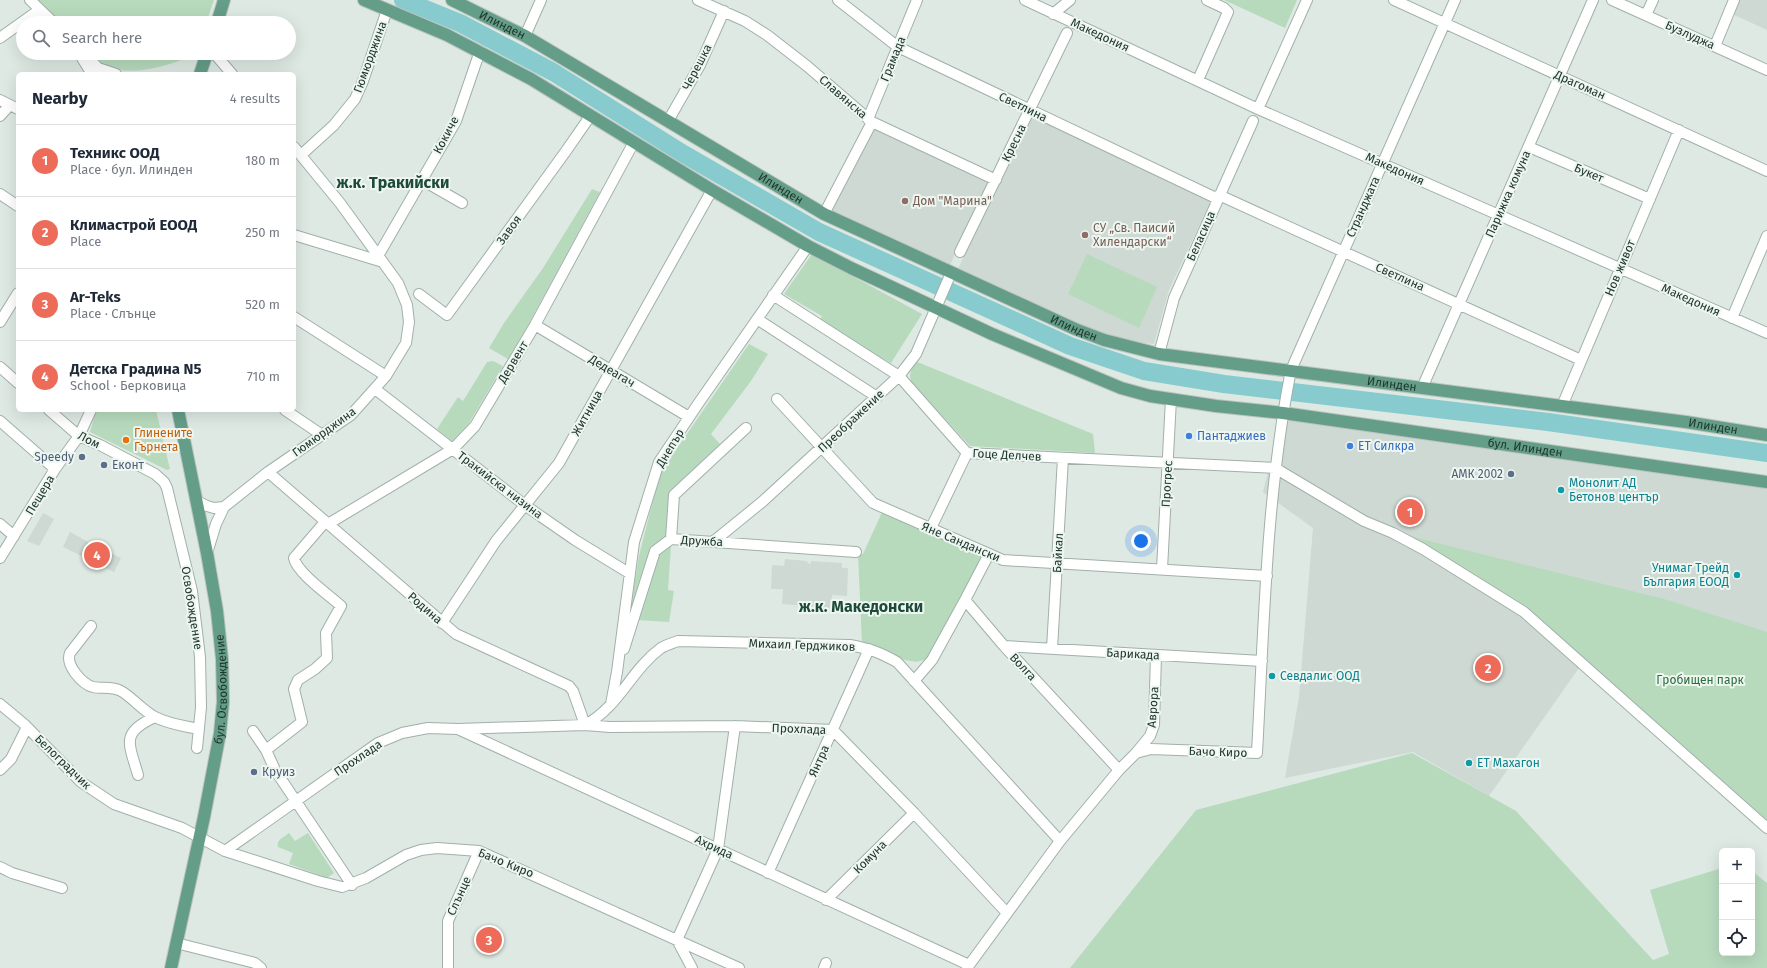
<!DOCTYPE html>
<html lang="en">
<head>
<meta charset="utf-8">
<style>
	:root { --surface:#fff; --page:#f2f2f3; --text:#1f2937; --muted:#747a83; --line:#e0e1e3; --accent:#ed6b59 }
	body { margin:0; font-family:"Fira Sans",sans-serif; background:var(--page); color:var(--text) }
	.controls { position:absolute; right:12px; bottom:12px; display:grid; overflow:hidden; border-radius:6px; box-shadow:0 4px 16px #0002 }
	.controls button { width:36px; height:36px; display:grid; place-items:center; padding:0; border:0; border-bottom:1px solid var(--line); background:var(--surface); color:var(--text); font:20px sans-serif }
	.you { position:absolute; left:1141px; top:541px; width:14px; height:14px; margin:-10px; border:3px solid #fff; border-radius:50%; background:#1a73e8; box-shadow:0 0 0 6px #1a73e833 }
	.badge { display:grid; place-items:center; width:26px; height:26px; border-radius:50%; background:var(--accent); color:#fff; font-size:13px; font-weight:700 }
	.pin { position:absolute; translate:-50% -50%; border:2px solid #fff; box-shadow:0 1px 4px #0006 }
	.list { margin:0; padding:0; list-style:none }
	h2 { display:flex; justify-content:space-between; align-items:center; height:52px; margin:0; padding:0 16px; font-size:17px }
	h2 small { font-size:13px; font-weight:400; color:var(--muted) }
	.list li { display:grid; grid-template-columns:26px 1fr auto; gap:12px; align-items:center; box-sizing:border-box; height:72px; padding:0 16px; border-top:1px solid var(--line) }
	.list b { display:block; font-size:15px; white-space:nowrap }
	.list p { margin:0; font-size:13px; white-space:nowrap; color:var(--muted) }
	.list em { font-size:13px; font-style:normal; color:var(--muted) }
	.icon { flex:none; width:22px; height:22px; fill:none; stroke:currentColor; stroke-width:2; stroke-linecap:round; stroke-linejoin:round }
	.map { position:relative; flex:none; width:1767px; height:968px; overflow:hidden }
	.search { position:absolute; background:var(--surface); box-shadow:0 4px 16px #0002; left:16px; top:16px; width:280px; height:44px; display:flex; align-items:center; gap:10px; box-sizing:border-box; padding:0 14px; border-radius:22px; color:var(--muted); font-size:15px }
	.panel { position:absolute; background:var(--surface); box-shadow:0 4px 16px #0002; left:16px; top:72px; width:280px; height:340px; border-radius:6px }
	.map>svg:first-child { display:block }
	.built { fill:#cdd9d2 }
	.green { fill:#b7dabd }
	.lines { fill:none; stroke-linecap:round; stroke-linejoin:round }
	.river { stroke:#87cbce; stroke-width:18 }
	.minor-casing { stroke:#a1b0a9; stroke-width:12 }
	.major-casing { stroke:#bcc3c1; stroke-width:14 }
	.minor { stroke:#fff; stroke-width:10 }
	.major { stroke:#649e88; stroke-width:12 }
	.education-dot { fill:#8d6e63; stroke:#eef6f1; stroke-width:1.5 }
	.shop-dot { fill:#3f7fe0; stroke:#eef6f1; stroke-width:1.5 }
	.food-dot { fill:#e8710a; stroke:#eef6f1; stroke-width:1.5 }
	.service-dot { fill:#5c6f8a; stroke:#eef6f1; stroke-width:1.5 }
	.culture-dot { fill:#0f9aa8; stroke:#eef6f1; stroke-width:1.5 }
	.labels { text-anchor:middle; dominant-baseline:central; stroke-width:4; stroke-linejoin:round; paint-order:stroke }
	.street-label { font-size:12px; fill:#20382f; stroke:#eef6f1 }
	.education-label { font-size:12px; fill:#785e54; stroke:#eef6f1; text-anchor:start }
	.food-label { font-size:12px; fill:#c56008; stroke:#eef6f1; text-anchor:start }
	.shop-label { font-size:12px; fill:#366cbe; stroke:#eef6f1; text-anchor:start }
	.service-label { font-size:12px; fill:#4e5e75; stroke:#eef6f1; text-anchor:end }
	.culture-label { font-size:12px; fill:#0d838f; stroke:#eef6f1; text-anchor:start }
	.park-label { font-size:12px; fill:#2c6e3d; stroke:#eef6f1 }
	.district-label { font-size:16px; font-weight:bold; fill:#1d4a39; stroke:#eef6f1 }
</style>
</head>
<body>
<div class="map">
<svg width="1767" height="968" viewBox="0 0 1767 968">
	<rect width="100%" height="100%" fill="#dee9e3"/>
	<!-- built -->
	<path class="built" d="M1738,0H1767V30L1732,14Z
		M1030,115L1211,201L1169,290L1154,344L1120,340L1067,319L958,269Z
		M873,126L990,182L949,267L829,212Z
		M1283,413L1767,482V635L1522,616L1581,665L1489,796L1413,752L1285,778L1299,697L1313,528L1263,492Z
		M43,513L54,519L39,546L27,541Z
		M70,532L90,543L92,540L102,545L101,548L121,558L114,572L63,547Z
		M785,559L807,561L808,563L811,564V561L842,563V568H848L847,596L832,595L831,608L782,604L783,589H771L772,565L784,566Z"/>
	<!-- green -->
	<path class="green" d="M36,0H214L206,23H57Z
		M1224,0H1297L1285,28Z
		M86,53H195L193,56C168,65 137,76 110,68C101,66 93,59 86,53Z
		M592,189L600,192L532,318L508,359L489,348L504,323L543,268Z
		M812,254L922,314L891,363L823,326L819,322L822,316L784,294Z
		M1087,254L1157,287L1139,328L1068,294Z
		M749,344L768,354L751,381L711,434L720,444L669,492L666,539L659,543L625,638L639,556L660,473Z
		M493,361L503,366L469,423L452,441L437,429L458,397L463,401L487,362Z
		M916,362L920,363L1093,434L1095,453L970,446L912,383C908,375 911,369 916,362Z
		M96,410H156L170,469L167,470L90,432Z
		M883,510L986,556L930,658L917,662L899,659L862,644L858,554H863Z
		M1397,533L1664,599L1767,632V828L1524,612Z
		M670,546H671L668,590L674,591L669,622L637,620L657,555Z
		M1412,753L1516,811L1653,960L1669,954L1650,890L1722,868V953H1752V871L1767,883V968H1070L1196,810Z
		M289,833L295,841L308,833L334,873L327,878L289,864L293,853L278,847C276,840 283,838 289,833Z"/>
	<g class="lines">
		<!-- river -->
		<path class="river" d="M403,0L460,23L553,72L682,153L819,232L1070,346L1144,371L1224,384L1548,422L1767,453"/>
		<!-- minor casing -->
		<g class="minor-casing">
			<path id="minor" d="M30,0L54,23
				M698,0L745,21L767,35L807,66L872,122L996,180
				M838,0L898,47L1218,199
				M1025,0L1258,109L1767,333
				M1394,0L1767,171
				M1612,0L1767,70
				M1053,14L1070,0
				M1646,15L1653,0
				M525,36L541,0
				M0,38L39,10
				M1715,46L1734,0
				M84,53L98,68L116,74
				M214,53L232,74
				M82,58L92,74
				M1198,80L1228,12L1224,8L1207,0
				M0,100L18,109
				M1258,109L1307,0
				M0,116L10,105
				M868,119L917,0
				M668,121L700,65L724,11
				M1529,147L1650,199
				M301,155L334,125L355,99L363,81L387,10
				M422,180L462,203
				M0,194L18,206
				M1219,195L1581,360
				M824,214L872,122
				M294,235L383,262
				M960,252L1067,33
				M378,256L456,121L480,51
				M419,294L447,315L566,151L591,115
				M773,295L899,376L967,453L1275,468L1364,521L1393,533L1423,549L1524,612L1767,828
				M294,317L386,376
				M1732,318L1767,236
				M757,319L877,397
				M0,322L18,293
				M535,325L689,417
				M1159,354L1174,298L1253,121
				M0,367L18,383
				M1422,388L1593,0
				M375,389L526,506L575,540L629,573
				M777,399L873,503L1003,560L1267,576
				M1562,406L1679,130
				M49,410L79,436L100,445L155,474L164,482L167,488L192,591L200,657L201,707L197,748
				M285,410L322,435
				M0,421L55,469
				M268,472L456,634L569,686L573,691L585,725
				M197,501L207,506L214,508L224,507L268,472L351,415L386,376L406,343L409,322L408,314L407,305L398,283L340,203L294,147
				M0,524L14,536
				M328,524L453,449L475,426L535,325L634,142
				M931,528L967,453
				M671,539L674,495L746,428
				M714,541L762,502L899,376L916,354L951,273
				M207,553L216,524L224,507
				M989,554L965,600L1004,646L1119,770
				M0,558L55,469L79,436L91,410
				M1162,569L1171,399
				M442,623L496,541L559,463L712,190
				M91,626L70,653C65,665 82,684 93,687C102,689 112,686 121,691C133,698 142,710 155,717C168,724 184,726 199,729
				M1004,646L1262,661
				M624,649L655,551L671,539L856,552
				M1052,649L1063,458
				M914,681L932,660L965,600
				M0,704L24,724L81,782L114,804L182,828L225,851L318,881L342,887L366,878L406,855L421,850L437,848L479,851L739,968
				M611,704L617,672L634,542L659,462L700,401L808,246
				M585,725C619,707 631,670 661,648C666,645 673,643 678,641L850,645C870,649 879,652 897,662L1060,841
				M460,730L969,965
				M253,731L266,750L275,770L352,885
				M266,750L302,722L294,689L298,680L315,669L327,658L326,633L341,606C329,595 297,573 294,558L325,522
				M1136,753L1150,736L1154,725L1156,655
				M0,770L11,759L27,727
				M138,775C129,743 120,733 155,717
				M225,851L378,743L402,733L428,728L458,729L585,725L610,727L735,726L833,730L914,813L1007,913
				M0,867L12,873L62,888
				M768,873L869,649
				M826,900L914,813
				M176,943L255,963L261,968
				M448,968V921L479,851
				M692,968L677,940L718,849L735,726
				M824,968L826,963
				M967,968L1060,841L1119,770L1136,753L1151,749L1257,753C1264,625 1266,496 1291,370L1455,0"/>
		</g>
		<!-- major casing -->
		<g class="major-casing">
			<g id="major">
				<path id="s1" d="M364,0L447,35L531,79L712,190L808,246L851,268L992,334L1121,388L1150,396L1216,406L1283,413L1767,482"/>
				<path id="s2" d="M452,0L525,36L824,214L1075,329L1104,340L1159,354L1686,422L1767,435"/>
				<path d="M217,23L224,0"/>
				<path d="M200,74L207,53"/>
				<path id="s3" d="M171,968L204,817L220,733L223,702L222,659L217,611L207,553L178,410"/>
			</g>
		</g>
		<!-- minor -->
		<use href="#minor" class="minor"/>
		<!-- major -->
		<use href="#major" class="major"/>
	</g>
	<!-- markers -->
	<g class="education-dot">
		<circle cx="905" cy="201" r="4"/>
		<circle cx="1085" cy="235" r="4"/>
	</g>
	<g class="shop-dot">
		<circle cx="1189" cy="436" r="4"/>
		<circle cx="1350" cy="446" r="4"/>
	</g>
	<circle class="food-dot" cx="126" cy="440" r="4"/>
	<g class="service-dot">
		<circle cx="82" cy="457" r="4"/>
		<circle cx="104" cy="465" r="4"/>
		<circle cx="1511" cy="474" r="4"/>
		<circle cx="254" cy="772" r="4"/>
	</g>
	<g class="culture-dot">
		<circle cx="1561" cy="490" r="4"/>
		<circle cx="1737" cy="575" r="4"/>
		<circle cx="1272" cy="676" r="4"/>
		<circle cx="1469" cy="763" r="4"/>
	</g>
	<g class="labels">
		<!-- street labels -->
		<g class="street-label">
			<text stroke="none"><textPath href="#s2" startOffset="56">Илинден</textPath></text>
			<text transform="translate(1100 35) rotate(25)">Македония</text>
			<text transform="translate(1690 35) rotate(24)">Бузлуджа</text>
			<text transform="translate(370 57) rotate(-70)">Гюмюрджина</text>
			<text transform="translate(893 59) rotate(-68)">Грамада</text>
			<text transform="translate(697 67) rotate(-63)">Черешка</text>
			<text transform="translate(1580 85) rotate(24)">Драгоман</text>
			<text transform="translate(843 97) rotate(41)">Славянска</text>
			<text transform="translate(1023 107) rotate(26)">Светлина</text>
			<text transform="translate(446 135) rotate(-62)">Кокиче</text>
			<text transform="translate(1014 143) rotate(-64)">Кресна</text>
			<text transform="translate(1395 169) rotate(24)">Македония</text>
			<text transform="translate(1589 173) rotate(23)">Букет</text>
			<text stroke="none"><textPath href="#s2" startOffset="379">Илинден</textPath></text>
			<text transform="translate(1508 194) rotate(-66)">Парижка комуна</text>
			<text transform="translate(1363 207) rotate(-66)">Странджата</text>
			<text transform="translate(509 230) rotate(-54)">Завоя</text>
			<text transform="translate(1201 236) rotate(-66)">Беласица</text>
			<text transform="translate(1620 268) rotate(-67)">Нов живот</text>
			<text transform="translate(1400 277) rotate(24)">Светлина</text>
			<text transform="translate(1691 300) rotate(24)">Македония</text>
			<text stroke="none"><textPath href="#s2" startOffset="704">Илинден</textPath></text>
			<text transform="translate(513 362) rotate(-59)">Дервент</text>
			<text transform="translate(612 371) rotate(31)">Дедеагач</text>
			<text stroke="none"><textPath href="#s2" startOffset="1028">Илинден</textPath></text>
			<text transform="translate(587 413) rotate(-61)">Житница</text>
			<text transform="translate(851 421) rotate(-43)">Преображение</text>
			<text stroke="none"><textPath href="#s2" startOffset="1352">Илинден</textPath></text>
			<text transform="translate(324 432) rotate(-36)">Гюмюрджина</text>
			<text transform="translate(89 440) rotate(27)">Лом</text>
			<text stroke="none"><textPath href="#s1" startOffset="1261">бул. Илинден</textPath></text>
			<text transform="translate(670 448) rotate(-59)">Днепър</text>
			<text transform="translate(1007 455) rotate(3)">Гоце Делчев</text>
			<text transform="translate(1167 484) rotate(-87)">Прогрес</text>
			<text transform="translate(500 485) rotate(37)">Тракийска низина</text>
			<text transform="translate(40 495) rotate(-59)">Пещера</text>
			<text transform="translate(702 541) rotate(3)">Дружба</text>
			<text transform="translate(961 542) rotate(23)">Яне Сандански</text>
			<text transform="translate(1058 553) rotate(-87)">Байкал</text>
			<text transform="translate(192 608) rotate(81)">Освобождение</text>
			<text transform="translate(425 608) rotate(41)">Родина</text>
			<text transform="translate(802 645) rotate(2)">Михаил Герджиков</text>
			<text transform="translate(1133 654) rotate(3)">Барикада</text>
			<text transform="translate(1023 667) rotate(47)">Волга</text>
			<text stroke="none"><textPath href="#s3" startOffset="284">бул. Освобождение</textPath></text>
			<text transform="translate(1153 707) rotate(-86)">Аврора</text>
			<text transform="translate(799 729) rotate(2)">Прохлада</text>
			<text transform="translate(1218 752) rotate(2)">Бачо Киро</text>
			<text transform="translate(358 758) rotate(-34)">Прохлада</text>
			<text transform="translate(819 761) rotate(-66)">Янтра</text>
			<text transform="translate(63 762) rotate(44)">Белоградчик</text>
			<text transform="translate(714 847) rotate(25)">Ахрида</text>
			<text transform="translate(870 857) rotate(-45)">Комуна</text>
			<text transform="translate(506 863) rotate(22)">Бачо Киро</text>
			<text transform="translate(459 896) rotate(-66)">Слънце</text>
		</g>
		<!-- education labels -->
		<g class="education-label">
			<text x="913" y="201">Дом "Марина"</text>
			<text x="1093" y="228">СУ „Св. Паисий<tspan x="1093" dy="14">Хилендарски“</tspan></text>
		</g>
		<!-- food labels -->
		<g class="food-label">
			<text x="134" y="433">Глинените<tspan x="134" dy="14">Гърнета</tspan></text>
		</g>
		<!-- shop labels -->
		<g class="shop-label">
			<text x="1197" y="436">Пантаджиев</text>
			<text x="1358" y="446">ЕТ Силкра</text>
		</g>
		<!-- service labels -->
		<g class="service-label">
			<text x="74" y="457">Speedy</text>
			<text x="112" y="465" text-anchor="start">Еконт</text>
			<text x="1503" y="474">АМК 2002</text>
			<text x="262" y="772" text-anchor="start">Круиз</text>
		</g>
		<!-- culture labels -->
		<g class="culture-label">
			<text x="1569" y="483">Монолит АД<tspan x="1569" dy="14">Бетонов център</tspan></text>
			<text x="1729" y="568" text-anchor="end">Унимаг Трейд<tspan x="1729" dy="14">България ЕООД</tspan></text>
			<text x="1280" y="676">Севдалис ООД</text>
			<text x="1477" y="763">ЕТ Махагон</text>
		</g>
		<!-- park labels -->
		<g class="park-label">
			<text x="1700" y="680">Гробищен парк</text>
		</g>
		<!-- district labels -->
		<g class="district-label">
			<text x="393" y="182">ж.к. Тракийски</text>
			<text x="861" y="606">ж.к. Македонски</text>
		</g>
	</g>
</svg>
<div class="controls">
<button>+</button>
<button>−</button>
<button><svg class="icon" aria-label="locate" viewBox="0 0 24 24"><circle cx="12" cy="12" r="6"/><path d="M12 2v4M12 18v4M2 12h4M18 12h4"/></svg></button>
</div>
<div class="you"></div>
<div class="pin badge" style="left:1410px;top:512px">1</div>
<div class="pin badge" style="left:1488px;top:668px">2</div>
<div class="pin badge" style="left:489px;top:940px">3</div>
<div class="pin badge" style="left:97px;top:555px">4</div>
<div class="search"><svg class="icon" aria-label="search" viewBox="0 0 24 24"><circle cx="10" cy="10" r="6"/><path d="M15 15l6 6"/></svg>Search here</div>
<section class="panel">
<h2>Nearby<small>4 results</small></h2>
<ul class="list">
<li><span class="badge">1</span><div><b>Техникс ООД</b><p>Place · бул. Илинден</p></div><em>180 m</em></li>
<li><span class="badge">2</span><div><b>Климастрой ЕООД</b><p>Place</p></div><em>250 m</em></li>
<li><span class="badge">3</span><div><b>Ar-Teks</b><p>Place · Слънце</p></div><em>520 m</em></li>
<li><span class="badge">4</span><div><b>Детска Градина N5</b><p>School · Берковица</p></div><em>710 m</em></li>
</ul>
</section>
</div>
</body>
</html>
